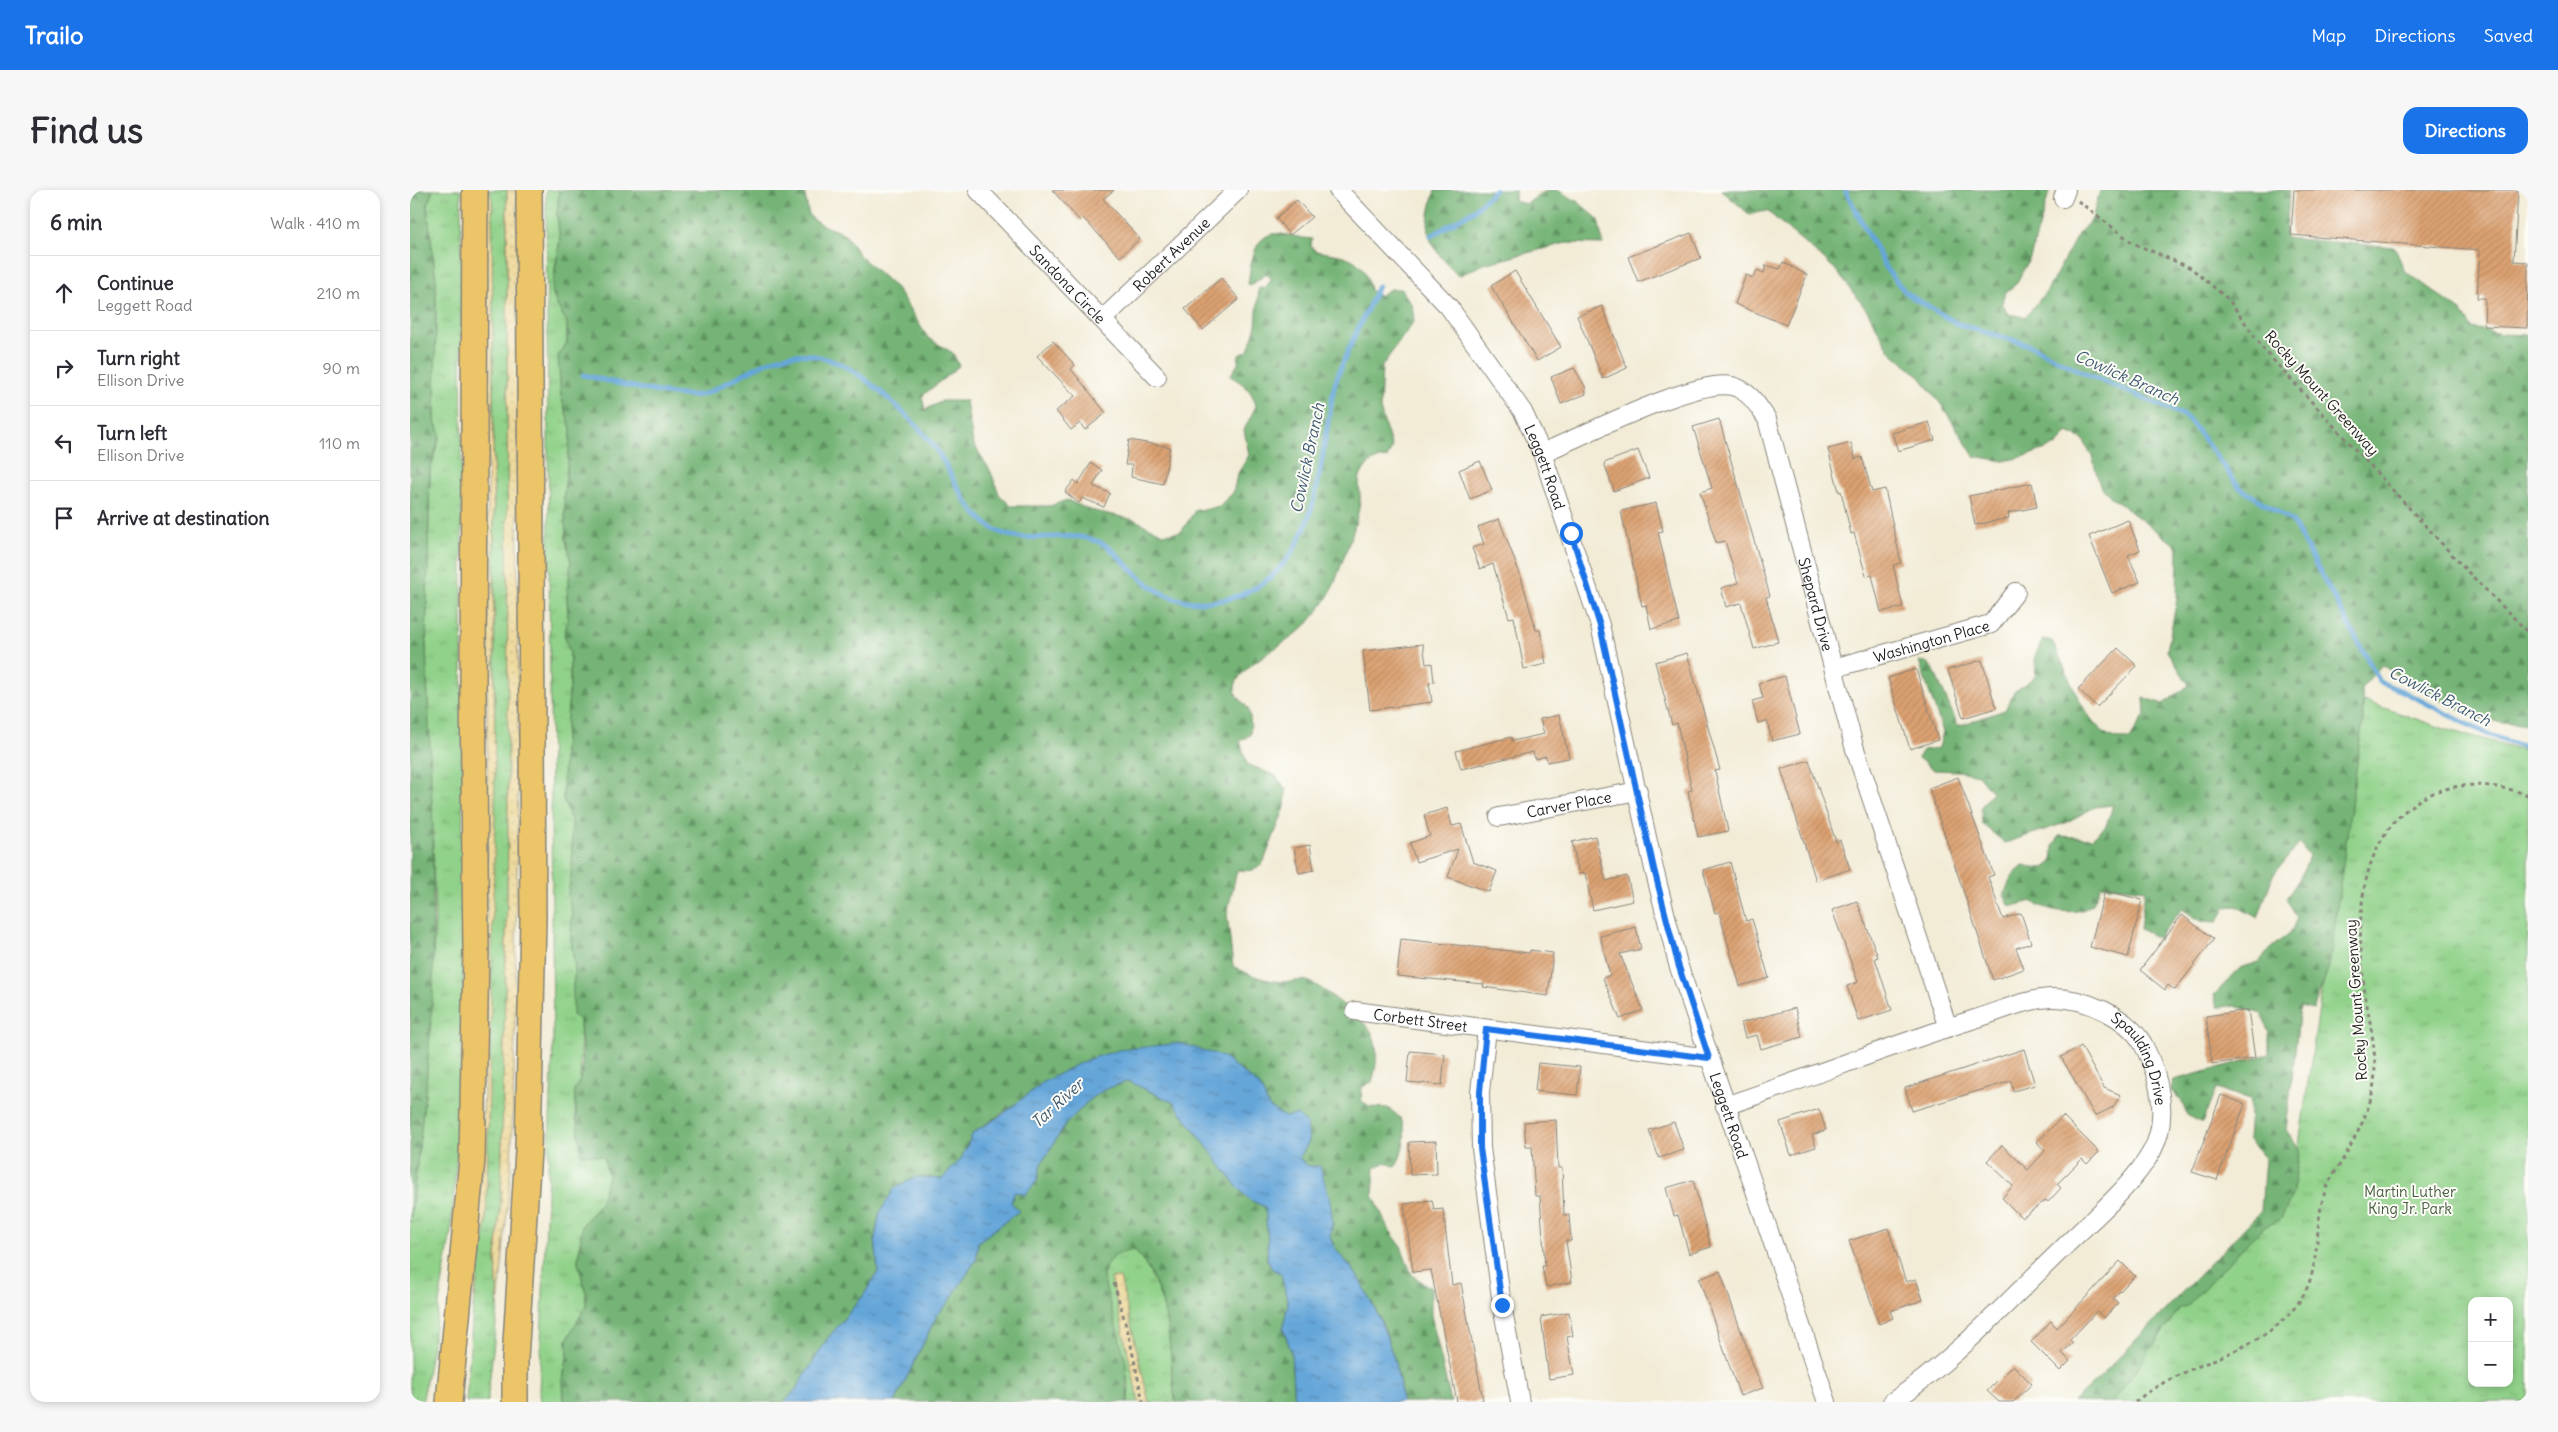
<!DOCTYPE html>
<html lang="en">
<head>
<meta charset="utf-8">
<style>
	:root { --surface:#fff; --page:#f7f7f7; --text:#2b2b33; --muted:#7c7c81; --line:#e1e1e2; --accent:#1a73e8 }
	body { margin:0; font-family:Delius,sans-serif; background:var(--page); color:var(--text) }
	.controls { position:absolute; right:15px; bottom:15px; display:grid; overflow:hidden; border-radius:10px; box-shadow:0 2px 8px #0003 }
	.controls button { width:45px; height:45px; display:grid; place-items:center; padding:0; border:0; border-bottom:1px solid var(--line); background:var(--surface); color:var(--text); font:25px sans-serif }
	.stop { position:absolute; width:15px; height:15px; margin:-11px; border:4px solid #1a73e8; border-radius:50%; background:#fff }
	.stop.end { background:#1a73e8; border-color:#fff; box-shadow:0 1px 5px #0008 }
	.list { margin:0; padding:0; list-style:none }
	h2 { display:flex; justify-content:space-between; align-items:center; height:65px; margin:0; padding:0 20px; font-size:21px }
	h2 small { font-size:16px; font-weight:400; color:var(--muted) }
	.list li { display:grid; grid-template-columns:32px 1fr auto; gap:15px; align-items:center; box-sizing:border-box; height:75px; padding:0 20px; border-top:1px solid var(--line) }
	.list b { display:block; font-size:19px; white-space:nowrap }
	.list p { margin:0; font-size:16px; white-space:nowrap; color:var(--muted) }
	.list em { font-size:16px; font-style:normal; color:var(--muted) }
	.icon { flex:none; width:28px; height:28px; fill:none; stroke:currentColor; stroke-width:2; stroke-linecap:round; stroke-linejoin:round }
	.map { position:relative; flex:none; width:2118px; height:1212px; overflow:hidden; border-radius:15px }
	header { display:flex; align-items:center; gap:30px; box-sizing:border-box; height:70px; padding:0 25px; background:var(--accent); color:#fff }
	header strong { font-size:24px }
	nav { display:flex; gap:28px; margin-inline-start:auto; font-size:18px }
	.intro { display:flex; align-items:center; justify-content:space-between; box-sizing:border-box; height:120px; padding:0 30px }
	h1 { margin:0; font-size:35px }
	.button { padding:12px 22px; border-radius:15px; background:var(--accent); color:#fff; font-size:18px; font-weight:700 }
	main { display:flex; gap:30px; padding:0 30px }
	aside { flex:1; background:var(--surface); border-radius:15px; box-shadow:0 2px 8px #0003 }
	.map>svg:first-child { display:block }
	.grass { fill:url(#grass-tufts); stroke:#567753; fill-rule:evenodd }
	.forest { fill:url(#forest-firs); stroke:#486849 }
	.sand { fill:url(#sand-dots); stroke:#857b5d }
	.water { fill:url(#water-ripples); stroke:#40617a }
	.lines { fill:none; stroke-linecap:round; stroke-linejoin:round }
	.stream { stroke:#65a6d9; stroke-width:5 }
	.building { fill:url(#building-hatch) }
	.minor-casing { stroke:#87847a; stroke-width:20 }
	.highway-casing { stroke:#87847a; stroke-width:28 }
	.path { stroke:#87847a; stroke-width:3; stroke-dasharray:4 4; stroke-linecap:butt }
	.minor { stroke:#fff; stroke-width:18 }
	.highway { stroke:#edc569; stroke-width:25 }
	.route { stroke:#1a73e8; stroke-width:6 }
	.labels { text-anchor:middle; dominant-baseline:central; stroke-width:4; stroke-linejoin:round; paint-order:stroke }
	.street-label { font-size:15px; fill:#1c1c1c; stroke:#fdfcf7 }
	.park-label { font-size:15px; fill:#455c42; stroke:#fdfcf7 }
	.water-label { font-size:16px; font-style:italic; fill:#3d5a71; stroke:#fdfcf7 }
</style>
</head>
<body>
<header>
<strong>Trailo</strong>
<nav><a>Map</a><a>Directions</a><a>Saved</a></nav>
</header>
<div class="intro"><h1>Find us</h1><a class="button">Directions</a></div>
<main>
<aside>
<h2>6 min<small>Walk · 410 m</small></h2>
<ul class="list">
<li><svg class="icon" aria-label="ahead" viewBox="0 0 24 24"><path d="M12 20V5M6 11l6-6 6 6"/></svg><div><b>Continue</b><p>Leggett Road</p></div><em>210 m</em></li>
<li><svg class="icon" aria-label="right" viewBox="0 0 24 24"><path d="M7 20v-9h11M14 6l5 5-5 5"/></svg><div><b>Turn right</b><p>Ellison Drive</p></div><em>90 m</em></li>
<li><svg class="icon" aria-label="left" viewBox="0 0 24 24"><path d="M17 20v-9H6M10 6l-5 5 5 5"/></svg><div><b>Turn left</b><p>Ellison Drive</p></div><em>110 m</em></li>
<li><svg class="icon" aria-label="arrive" viewBox="0 0 24 24"><path d="M6 21V4h12l-3 4 3 4H6"/></svg><div><b>Arrive at destination</b></div></li>
</ul>
</aside>
<div class="map">
<svg width="2118" height="1212" viewBox="0 0 2118 1212">
	<defs>
		<pattern id="grass-tufts" width="24" height="20" patternUnits="userSpaceOnUse" patternTransform="scale(1.25)"><rect width="24" height="20" fill="#91d28a"/><path d="M3 7l-1-3M5 7V3M7 7l1-3M15 17l-1-3M17 17v-4M19 17l1-3" fill="none" stroke="#7cb476"/></pattern>
		<pattern id="forest-firs" width="22" height="20" patternUnits="userSpaceOnUse" patternTransform="scale(1.25)"><rect width="22" height="20" fill="#74b476"/><path d="M5 1l3.5 6h-7zM16 11l3.5 6h-7z" fill="#5e9260"/></pattern>
		<pattern id="sand-dots" width="8" height="8" patternUnits="userSpaceOnUse" patternTransform="scale(1.25)"><rect width="8" height="8" fill="#eeda9e"/><path d="M2 2h.1M6 6h.1" fill="none" stroke="#ccba88" stroke-width="1.8" stroke-linecap="round"/></pattern>
		<pattern id="water-ripples" width="26" height="14" patternUnits="userSpaceOnUse" patternTransform="scale(1.25)"><rect width="26" height="14" fill="#65a6d9"/><path d="M2 4q2-2 4 0t4 0M15 11q2-2 4 0t4 0" fill="none" stroke="#5286af"/></pattern>
		<pattern id="building-hatch" width="6" height="6" patternUnits="userSpaceOnUse" patternTransform="scale(1.25)"><rect width="6" height="6" fill="#dba171"/><path d="M-1 1l2-2M0 6l6-6M5 7l2-2" fill="none" stroke="#bb8a61"/></pattern>
	</defs>
	<rect width="100%" height="100%" fill="#fdfcf7"/>
	<filter id="ink" filterUnits="userSpaceOnUse"><feTurbulence type="fractalNoise" baseFrequency=".02" numOctaves="2"/><feDisplacementMap in="SourceGraphic" scale="10" xChannelSelector="R" yChannelSelector="G"/><feConvolveMatrix kernelMatrix="1 2 1 2 8 2 1 2 1" color-interpolation-filters="sRGB"/></filter>
	<filter id="wash" filterUnits="userSpaceOnUse"><feTurbulence type="fractalNoise" baseFrequency=".0096" numOctaves="4" result="noise"/><feDisplacementMap in="SourceGraphic" scale="20" xChannelSelector="R" yChannelSelector="G"/><feGaussianBlur stdDeviation="1.12" result="paint"/><feColorMatrix in="noise" values="0 0 0 0 0 0 0 0 0 0 0 0 0 0 0 0 0 1.4 0 .05"/><feComposite in="paint" operator="in"/></filter>
	<g filter="url(#wash)">
		<rect width="100%" height="100%" fill="#f2ecd7"/>
		<!-- grass -->
		<path class="grass" d="M23,0H51L53,800L49,934L41,1042L13,1209L11,1212H0V1033L16,896L25,729L16,456L20,280L30,245L25,231L26,91L17,16Z
			M79,0H97L98,652L91,1010L86,1068L88,1117L77,1212H56L63,1118L76,1034L85,511L82,10Z
			M136,0H149L147,26L150,49L145,78L146,114L157,132V153L148,166L151,206L161,239L154,304L156,350L161,372L157,407L158,431L155,444L160,463V494L154,560L153,609L162,633V680L158,705L162,723L161,749L165,780L163,796L170,831L171,861L170,893L164,900L166,930L183,964L194,967L198,986L191,1012L172,1036L168,1072L176,1103V1116L157,1150L158,1163L153,1191L154,1212H130L129,1202L143,857Z
			M1954,511L2035,539L2118,561V1212H1671L1883,995ZM2062,1111H2099V1193H2062Z
			M725,1060C762,1107 759,1156 765,1212H739L710,1089L701,1088L729,1212H718L719,1195L693,1087C696,1066 707,1063 725,1060Z"/>
		<!-- forest -->
		<path class="forest" d="M0,0H23L17,16L26,91L25,231L30,245L20,280L16,456L23,639V803L16,896L0,1033Z
			M149,0H394L399,26L412,35L435,44L449,65L487,99L518,148L543,163L549,176L512,206L515,220L532,211H556L563,253L581,282L589,304L601,316H640L657,310L680,320L725,330L753,344L771,342L786,319L794,320L809,316L823,303L827,285L839,265L834,240L846,216C842,200 834,194 820,186L828,174L829,165L838,161L846,135L849,98H855L862,89L856,84L841,95L838,94C841,75 843,40 871,44C881,45 890,48 902,49L901,55L905,61C935,66 954,65 960,100L969,106L980,99H991L1002,115L1004,131L972,176L970,219L982,258L977,268C964,268 957,273 951,285C947,292 951,303 950,311C947,336 936,360 928,384C921,407 903,430 885,445C871,456 827,478 825,497C824,507 834,511 838,519C841,527 841,536 840,545L830,551L837,574L866,586L876,599L875,617L854,671C847,682 839,681 827,680L817,724L823,776C840,786 858,792 878,792C884,792 891,789 897,791C908,793 958,833 962,843C969,859 967,876 962,892L952,897L951,910L959,917L978,918C982,921 988,925 991,929C999,943 992,964 986,977L975,972L965,978L963,1005L978,1038L991,1056L1002,1085L1021,1098V1125L1041,1212H992L989,1189L974,1137L956,1101L942,1077L926,1060L920,1047L923,1033L910,977L898,976L889,968L899,952L875,927L859,917L850,896L709,860L657,879L563,943L551,969L532,989L506,987L470,1022L465,1048L468,1082L453,1106L417,1149L387,1198L375,1212H154L153,1191L158,1163L157,1150L176,1116V1103L168,1072L172,1036L191,1012L198,986L194,967L171,964L164,900C178,884 171,851 170,831L163,825V796L165,780L161,749L162,723L158,705L162,680V633L153,609L154,560L160,494V463L154,444L158,431L157,407L161,372L156,350L154,304L161,239L151,206L148,166L157,153V132L146,114L142,101L150,49L147,26Z
			M1025,0H1105V11L1116,14L1137,0H1147L1167,11L1188,29L1193,54L1156,53L1074,74L1048,86C1016,52 1012,44 1025,0Z
			M1311,0H1640L1620,68L1606,94L1596,102L1592,113L1598,124L1615,127L1637,101L1668,44L1682,29L1690,0H1880L1875,48L1985,57L1994,80L2052,122L2062,138L2093,144L2118,145V535L2068,529L2003,496L1972,475L1952,497L1953,529L1919,777L1903,820L1890,817L1876,941L1890,960L1882,1006L1871,1029L1853,1038L1842,1048L1777,1116L1770,1118L1703,1212H1663L1691,1186L1851,1021L1855,968L1838,949L1841,909L1806,899L1792,933L1777,925L1771,910L1761,901L1764,890L1859,864V844L1852,824L1825,816L1807,817L1804,805L1830,778L1849,772L1862,757L1881,742L1887,728L1876,709L1891,686L1899,667L1890,653L1863,685L1848,728L1826,716L1816,717L1807,732L1791,731L1772,719L1748,748L1730,739L1735,700L1691,695C1688,701 1685,712 1680,716C1664,727 1636,720 1621,711L1600,717L1594,705L1601,687L1613,676L1634,678L1642,672L1643,657L1649,646L1682,648L1696,636L1703,615L1685,617L1655,633L1595,653L1572,634L1571,617L1582,602L1568,585L1549,581L1524,580L1508,568L1513,560L1529,558L1533,542L1509,472L1514,471L1523,478L1548,536L1595,520L1604,502L1626,486L1625,466L1633,449L1642,451C1657,478 1672,535 1704,548C1708,549 1715,549 1720,549L1735,525L1734,508L1753,514L1779,495L1757,461L1767,409L1768,357L1702,308L1690,296L1682,266L1673,249L1657,242L1647,255L1616,266L1594,271L1564,266L1533,217L1510,187L1480,161L1458,122L1425,79L1357,21L1339,24Z
			M718,891L764,913L828,998L840,1010L855,1017L858,1051L857,1069L862,1079L871,1083L878,1114L873,1138L881,1161L884,1212H765C758,1155 763,1107 725,1060C707,1063 696,1067 693,1087L716,1173L718,1212H485L527,1125L538,1113L566,1070L568,1052L609,1021L601,1012L605,1002L627,991L631,974L655,935L681,908L694,900Z"/>
		<!-- sand -->
		<path class="sand" d="M75,0H79L82,10L85,629L76,1034L63,1118L76,864L78,251Z
			M97,0H107L108,582L105,849L101,977L88,1117L86,1068L91,1010L98,652Z
			M701,1088H710L739,1212H729Z"/>
		<!-- water -->
		<path class="water" d="M770,853L813,867L850,896L859,917L875,927L887,925L897,934L899,952L889,968L898,976H910C915,995 923,1013 922,1032C922,1038 919,1044 921,1050C927,1064 938,1072 946,1084C970,1124 987,1165 992,1212H884L881,1161L873,1138L878,1114L871,1084L862,1079L857,1069L858,1051L855,1017L840,1010L828,998L764,913L718,891L694,900L681,908L655,935L631,974L627,991L615,1005L605,1002L601,1012L609,1021L568,1052L566,1070L538,1113L527,1125L485,1212H375L387,1198L417,1149L453,1106L468,1082L465,1048L470,1022L484,999L506,987L532,989L551,969L563,943L593,924L633,892L676,870L709,860Z"/>
		<g class="lines">
			<!-- stream -->
			<path class="stream" d="M1435,0L1477,80L1497,104L1548,134L1619,155L1678,185L1771,224L1780,231L1830,298L1882,331L1970,492L1992,501L2077,544L2118,558
				M1021,46L1063,21L1085,0
				M173,185C199,191 271,211 294,204C303,201 312,195 320,191C361,170 383,153 430,174C459,187 512,237 529,264C546,291 553,317 581,337C614,361 659,334 695,355C701,358 707,365 712,370C729,387 747,405 771,410C797,415 825,410 847,397C905,361 908,287 919,227C921,216 922,204 925,194C936,160 954,128 968,96"/>
		</g>
		<g id="blocks">
			<!-- building -->
			<path class="building" d="M642,0H704L693,9L730,49L710,67L673,28L670,31Z
				M1884,0H2108L2104,71L2118,72L2117,138L2074,136L2075,108H2067L2070,60L1881,45Z
				M887,10L902,27L880,45L866,28Z
				M1281,43L1291,68L1228,92L1218,67Z
				M1373,72L1397,85L1376,135L1325,114L1336,85L1343,88L1347,80L1354,83L1356,75L1370,79Z
				M1105,81L1151,157L1127,171L1081,96Z
				M811,88L829,109L793,140L775,119Z
				M1192,116L1217,178L1193,189L1167,126Z
				M643,151L665,175L661,179L696,223L675,240L670,233L661,240L646,221L665,206L627,166Z
				M1164,178L1175,196L1176,204L1151,214L1141,187Z
				M1309,229L1360,406L1356,407L1368,452L1344,459L1331,413L1316,417L1311,398L1328,393L1315,351L1306,353L1290,302L1302,298L1283,237Z
				M1519,232L1525,250L1488,261L1482,243Z
				M719,250L760,257L753,294L721,287L722,275H715Z
				M1441,253L1445,269L1452,267L1462,302L1475,299L1491,373L1483,375L1493,417L1471,422L1462,385L1456,386L1444,343L1441,344L1431,301L1429,302L1418,259Z
				M1228,260L1239,288L1204,301L1194,273Z
				M1070,271L1082,300L1060,309L1049,280Z
				M681,273L692,280L683,296L700,303L694,317L672,308L669,313L655,302L664,290L668,294Z
				M1622,293L1627,317L1598,323L1599,328L1565,335L1559,306Z
				M1246,313L1253,341L1248,342L1269,432L1241,439L1236,415L1232,416L1211,321Z
				M1089,329L1111,387L1126,440H1130L1136,474L1114,479L1104,427L1099,428L1083,374L1070,379L1062,358L1074,354L1068,337Z
				M1718,330L1730,360L1718,365L1730,392L1702,403L1679,346Z
				M1013,454L1016,474L1022,473L1024,492L1019,493L1022,512L960,520L953,461Z
				M1708,458L1727,476L1687,517L1668,499Z
				M1277,463L1310,580L1305,581L1318,641L1288,647L1278,601L1282,600L1267,533L1262,535L1245,472Z
				M1572,470L1586,518L1553,528L1538,480Z
				M1506,479L1528,550L1500,559L1478,488Z
				M1375,486L1390,544L1362,551L1357,531L1348,533L1342,511L1353,508L1349,493Z
				M1149,525L1159,568L1137,572L1136,566L1125,569L1123,562L1051,579L1046,561L1101,547L1102,551L1134,544L1130,529Z
				M1399,570L1426,652L1430,650L1440,679L1406,691L1371,579Z
				M1548,587L1584,685L1578,687L1593,729L1611,723L1621,753L1606,758L1614,779L1583,790L1519,598Z
				M1037,618L1042,636L1051,634L1063,672L1087,681L1079,702L1038,687L1048,659L1006,672L1000,653L1020,646L1014,625Z
				M1185,646L1196,691L1217,686L1223,711L1183,720L1175,683L1169,684L1162,652Z
				M900,655L904,680L889,683L884,658Z
				M1320,672L1336,731L1342,729L1359,788L1330,796L1309,722L1305,723L1293,680Z
				M1695,700L1732,710L1718,767L1680,757Z
				M1447,711L1468,767L1465,768L1482,820L1448,831L1437,796L1448,792L1422,720Z
				M1772,725L1804,749L1765,800L1758,795L1755,800L1730,780Z
				M1226,737L1231,759L1210,764L1233,820L1210,829L1193,788L1200,785L1190,746Z
				M991,749L1119,763L1120,760L1143,763L1138,806L1073,797L1074,794L987,786Z
				M1385,818L1392,847L1351,859L1347,845L1335,848L1331,833Z
				M1838,820L1845,868L1802,874L1796,826Z
				M1671,856L1694,898L1711,905L1703,917L1685,926L1651,867Z
				M1614,859L1625,895L1603,901L1601,891L1502,921L1495,898Z
				M1000,861L1035,864L1032,895L997,892Z
				M1128,873L1170,877L1167,905L1125,901Z
				M1811,905L1835,914L1807,990L1782,982Z
				M1409,919L1416,940L1402,945L1406,957L1381,965L1370,932Z
				M1653,926L1689,962L1677,974L1672,969L1647,994L1651,998L1638,1012L1636,1010L1612,1028L1592,1008L1603,996L1577,971L1592,955L1618,980L1635,961L1627,952Z
				M1146,930L1148,978H1152L1154,1025H1159L1161,1051H1156L1162,1092L1136,1097L1132,1076H1135L1130,1006H1125L1122,957H1116L1114,932Z
				M1264,932L1274,960L1249,968L1239,940Z
				M1026,951L1027,984L1000,985L999,952Z
				M1283,990L1301,1057L1279,1064L1268,1025L1264,1026L1256,998Z
				M1022,1010L1024,1020L1033,1019L1042,1095L1051,1093L1073,1210L1065,1212H1047L1021,1080L1003,1082L994,1014Z
				M1478,1038L1496,1092L1506,1089L1513,1110L1480,1121L1483,1128L1469,1134L1439,1051Z
				M1710,1071L1725,1086L1703,1108L1708,1113L1694,1128L1687,1121L1660,1150L1663,1153L1652,1163L1660,1171L1650,1181L1621,1152L1641,1131L1647,1138Z
				M1310,1081L1343,1175L1353,1198L1330,1206L1289,1089Z
				M1159,1122L1163,1146L1157,1147L1164,1185L1139,1189L1131,1127Z
				M1603,1175L1622,1194L1603,1212H1589L1577,1201Z"/>
		</g>
	</g>
	<g filter="url(#ink)">
		<use href="#blocks" fill-opacity="0" stroke="#87847a" stroke-width="1"/>
		<g class="lines">
			<!-- minor casing -->
			<g class="minor-casing">
				<g id="minor">
					<path id="s1" d="M568,0L747,187"/>
					<path id="s2" d="M928,0L1039,117L1113,222L1132,263L1190,435L1244,679L1268,774L1417,1212"/>
					<path d="M1653,8L1656,0"/>
					<path id="s3" d="M693,129L828,0"/>
					<path id="s4" d="M1132,263C1171,247 1285,188 1322,196C1339,200 1348,216 1357,229L1444,556L1538,838"/>
					<path id="s5" d="M1424,478L1581,434L1606,402"/>
					<path id="s6" d="M1089,627L1228,601"/>
					<path id="s7" d="M945,821L1299,868"/>
					<path d="M1077,839L1070,902L1071,958L1092,1115L1110,1212"/>
					<path id="s8" d="M1315,916C1399,888 1481,855 1565,829C1588,822 1616,809 1641,808C1673,807 1717,826 1733,854C1749,885 1760,928 1742,961C1723,996 1679,1032 1651,1060C1597,1112 1545,1170 1482,1212"/>
				</g>
			</g>
			<!-- highway casing -->
			<g class="highway-casing">
				<path id="highway" d="M39,1212L62,969L66,759L63,498L65,0
					M105,1212V1169L118,961L123,729L119,0"/>
			</g>
			<!-- path -->
			<path class="path" d="M1668,11L1723,53L1781,78L1819,110L1855,161L2056,380L2118,442
				M704,1093L719,1146L733,1212
				M1725,1212C1777,1168 1858,1166 1894,1104C1911,1073 1904,1037 1914,1005C1917,993 1926,981 1932,971C1946,946 1960,922 1964,893C1968,860 1958,828 1954,796C1946,730 1947,652 2008,611C2041,590 2082,592 2118,605"/>
			<!-- minor -->
			<use href="#minor" class="minor"/>
			<!-- highway -->
			<use href="#highway" class="highway"/>
		</g>
	</g>
	<g class="lines" filter="url(#ink)">
		<!-- route -->
		<path class="route" d="M1092,1115L1070,958V902L1076,839L1299,868L1268,774L1244,679L1190,436L1161,343"/>
	</g>
	<g class="labels">
		<!-- street labels -->
		<g class="street-label">
			<text stroke="none"><textPath href="#s3" startOffset="94">Robert Avenue</textPath></text>
			<text stroke="none"><textPath href="#s1" startOffset="130">Sandona Circle</textPath></text>
			<text transform="translate(1912 203) rotate(48)">Rocky Mount Greenway</text>
			<text stroke="none"><textPath href="#s2" startOffset="349">Leggett Road</textPath></text>
			<text stroke="none"><textPath href="#s4" startOffset="444">Shepard Drive</textPath></text>
			<text stroke="none"><textPath href="#s5" startOffset="101">Washington Place</textPath></text>
			<text stroke="none"><textPath href="#s6" startOffset="71">Carver Place</textPath></text>
			<text transform="translate(1946 810) rotate(-94)">Rocky Mount Greenway</text>
			<text stroke="none"><textPath href="#s7" startOffset="66">Corbett Street</textPath></text>
			<text stroke="none"><textPath href="#s8" startOffset="462">Spaulding Drive</textPath></text>
			<text stroke="none"><textPath href="#s2" startOffset="1024">Leggett Road</textPath></text>
		</g>
		<!-- park labels -->
		<g class="park-label">
			<text x="2000" y="1001">Martin Luther<tspan x="2000" dy="17">King Jr. Park</tspan></text>
		</g>
		<!-- water labels -->
		<g class="water-label">
			<text transform="translate(1717 187) rotate(24)">Cowlick Branch</text>
			<text transform="translate(897 268) rotate(-78)">Cowlick Branch</text>
			<text transform="translate(2030 506) rotate(27)">Cowlick Branch</text>
			<text transform="translate(647 913) rotate(-42)">Tar River</text>
		</g>
	</g>
</svg>
<div class="controls">
<button>+</button>
<button>−</button>
</div>
<div class="stop" style="left:1161px;top:343px"></div>
<div class="stop end" style="left:1092px;top:1115px"></div>
</div>
</main>
</body>
</html>
